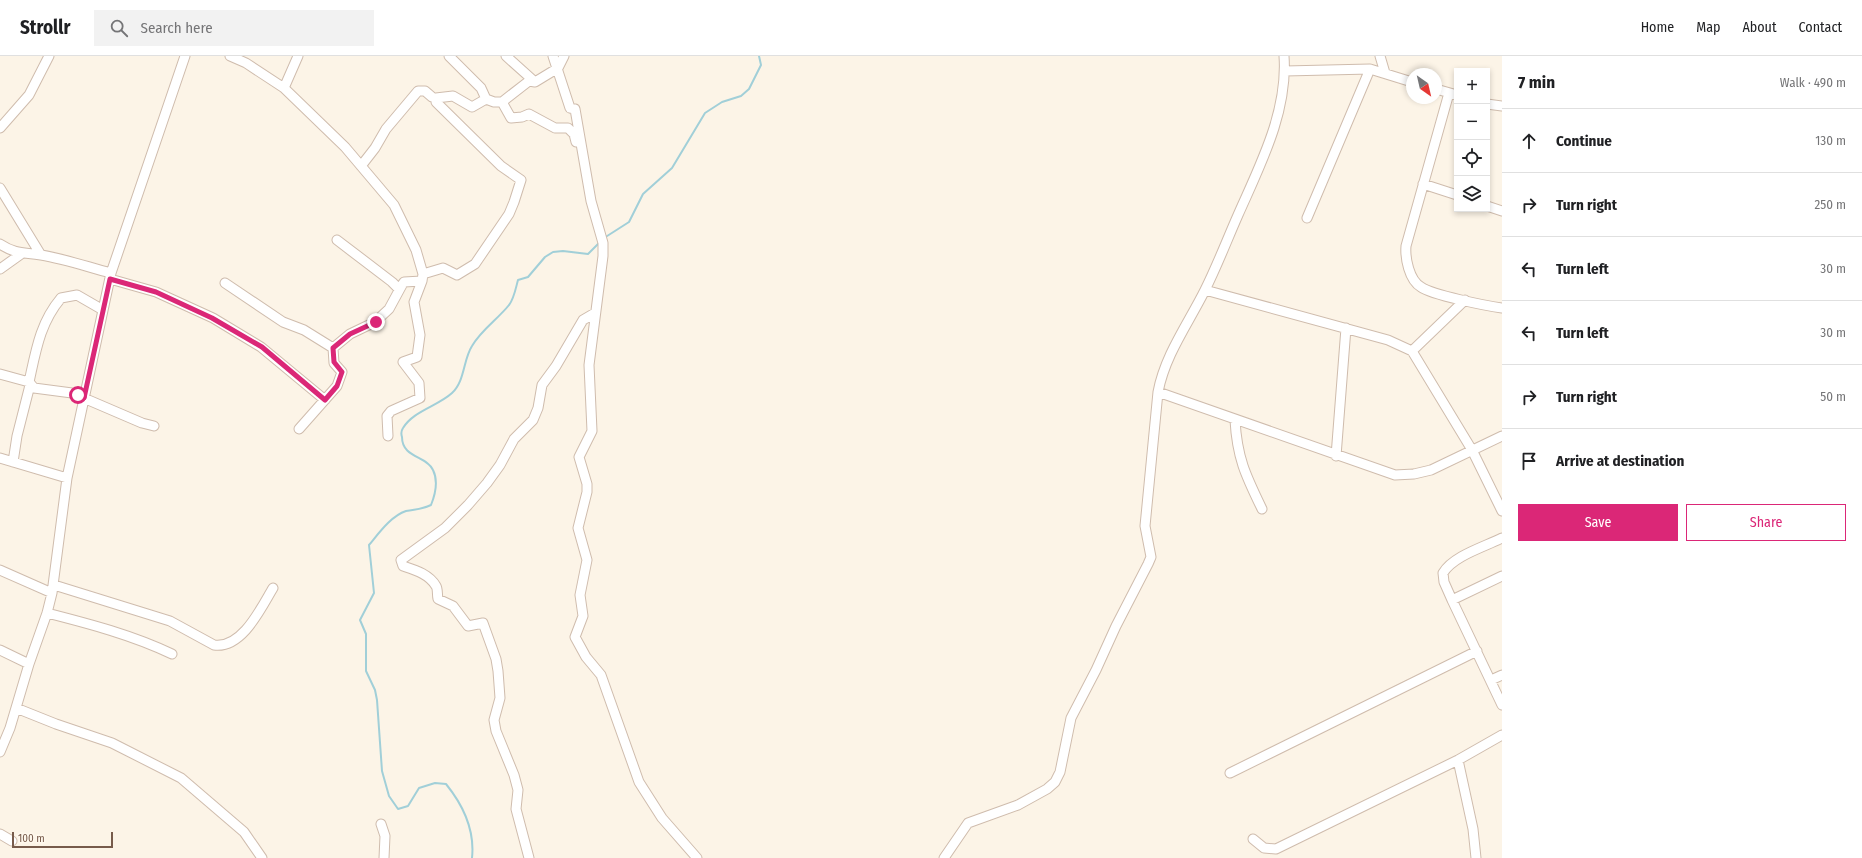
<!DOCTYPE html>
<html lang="en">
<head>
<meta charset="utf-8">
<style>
	:root { --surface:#fff; --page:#f2f2f2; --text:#202124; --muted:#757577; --line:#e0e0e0; --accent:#db2777 }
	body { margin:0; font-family:"Fira Sans Condensed",sans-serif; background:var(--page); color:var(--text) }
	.controls { position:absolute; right:12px; top:12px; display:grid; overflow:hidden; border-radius:0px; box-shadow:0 2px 6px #0003 }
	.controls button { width:36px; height:36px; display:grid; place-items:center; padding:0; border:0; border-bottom:1px solid var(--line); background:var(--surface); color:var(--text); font:20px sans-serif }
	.compass { position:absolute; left:1406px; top:12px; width:36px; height:36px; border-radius:50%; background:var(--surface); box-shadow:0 2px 6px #0003; rotate:146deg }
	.scale { position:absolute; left:12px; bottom:10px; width:101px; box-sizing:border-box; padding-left:4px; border:2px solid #775b4b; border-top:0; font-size:11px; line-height:14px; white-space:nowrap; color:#775b4b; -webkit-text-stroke:3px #fff8ed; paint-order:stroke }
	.stop { position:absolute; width:12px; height:12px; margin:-9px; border:3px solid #db2777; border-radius:50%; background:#fff }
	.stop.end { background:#db2777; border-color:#fff; box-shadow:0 1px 4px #0008 }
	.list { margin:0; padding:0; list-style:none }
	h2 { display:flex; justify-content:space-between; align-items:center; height:52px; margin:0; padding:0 16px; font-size:17px }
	h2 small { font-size:13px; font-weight:400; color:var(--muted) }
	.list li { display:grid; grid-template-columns:26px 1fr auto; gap:12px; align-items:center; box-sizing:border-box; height:64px; padding:0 16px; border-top:1px solid var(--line) }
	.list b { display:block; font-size:15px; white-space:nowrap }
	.list em { font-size:13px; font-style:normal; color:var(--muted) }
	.actions { display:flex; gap:8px; padding:12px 16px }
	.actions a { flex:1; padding:9px 0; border:1px solid var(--accent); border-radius:0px; text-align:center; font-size:14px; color:var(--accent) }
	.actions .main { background:var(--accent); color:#fff }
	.icon { flex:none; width:22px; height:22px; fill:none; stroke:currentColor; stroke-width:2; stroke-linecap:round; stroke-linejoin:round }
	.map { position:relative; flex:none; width:1502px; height:802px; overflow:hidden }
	header { display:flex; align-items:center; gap:24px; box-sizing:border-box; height:56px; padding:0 20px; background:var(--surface); border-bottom:1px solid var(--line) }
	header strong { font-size:19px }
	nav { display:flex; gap:22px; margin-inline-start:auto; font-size:14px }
	.search { width:280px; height:36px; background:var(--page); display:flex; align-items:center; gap:10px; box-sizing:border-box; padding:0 14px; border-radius:0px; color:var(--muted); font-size:15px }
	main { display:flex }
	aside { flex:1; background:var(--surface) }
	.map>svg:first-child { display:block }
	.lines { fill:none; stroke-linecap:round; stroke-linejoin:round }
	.stream { stroke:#a1cfd8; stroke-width:2 }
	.minor-casing { stroke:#cfbcad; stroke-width:11 }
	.minor { stroke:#fff; stroke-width:9 }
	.route { stroke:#db2777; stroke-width:5 }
</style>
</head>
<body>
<header>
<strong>Strollr</strong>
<div class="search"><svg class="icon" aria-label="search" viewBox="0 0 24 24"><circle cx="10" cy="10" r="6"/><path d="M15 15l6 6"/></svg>Search here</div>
<nav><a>Home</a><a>Map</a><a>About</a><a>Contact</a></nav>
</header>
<main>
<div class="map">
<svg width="1502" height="802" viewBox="0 0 1502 802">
	<rect width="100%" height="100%" fill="#fcf4e7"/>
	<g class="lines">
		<!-- stream -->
		<path class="stream" d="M604,182L629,166L643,138L672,112L705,57L722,46L741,40L749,33L761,9L759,0
			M472,802C475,774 463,749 446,728L435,727L419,732L408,750L398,753L389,740L382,715L377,644L375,634L366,615V578L360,564L374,537L369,489C379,477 391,460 406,455C416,453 421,454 431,449C435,439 439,426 433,414C427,400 402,402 402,381C401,378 401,375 403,372C413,355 438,350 452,337C465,325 463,304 472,290C481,274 498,263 509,249C514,243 516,231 518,224L528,221L545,201L553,196L563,195L588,198L600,186"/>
		<!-- minor casing -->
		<g class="minor-casing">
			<path id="minor" d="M230,0L246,7L284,32L345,91L394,149L416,194L423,218L422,225L414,246L420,279L417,301L403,306L419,327L420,342L391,355L387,360L388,380
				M449,0L481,32L486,43L494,46H502L511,62L522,61L529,58L555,72H568L574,78L576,86
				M506,0L535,26
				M553,0L570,52L575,53L591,145L603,187V200L589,309L592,375L579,401L587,428V436L578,472L587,504L580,539L583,560L575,581L586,601L601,619L639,726L662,762L697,802
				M1380,0L1385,17
				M1285,15L1370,13L1412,26
				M284,32L298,0
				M1436,33L1457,39
				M1449,37L1406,190C1405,202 1409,224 1421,231C1432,239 1487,250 1502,252
				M502,46L529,25L535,26L558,12L564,0
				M1487,48L1502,50
				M0,72L29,39L49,0
				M361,110L375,92L386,73L418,35H425L432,41L436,42L453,40L472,51L486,43
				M1423,128L1457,139
				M0,132L41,199
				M1487,150L1502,155
				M1307,162L1370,13
				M337,184L392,226L399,233L404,226L422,225
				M0,188C17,199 24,196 41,199C65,203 88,211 111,217
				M0,213L21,198
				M423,218L443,212L457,219L475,208L509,158L514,146L521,124L501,110L436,46V42
				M110,223L156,236L213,262L261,291L325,344
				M225,227L283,266L304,274L333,292
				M1205,234L1388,284L1412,295L1472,394L1502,455
				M103,254L77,239L61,242C40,267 36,294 29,326L34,332L72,337L142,367L154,370
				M333,292L350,278L375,266L389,253L402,229
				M1412,295L1465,244
				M0,318L29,326
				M1158,336L1395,419L1414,418L1431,414L1502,380
				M1235,364C1237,402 1246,420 1262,453
				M299,373L337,330L342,316L334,307L333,292
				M1336,400L1346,272
				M0,402L67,422
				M13,406L17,380L30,329
				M1502,482C1484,491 1453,500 1443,517L1444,526L1452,544L1502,649
				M0,514L52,537
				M54,529L170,565L214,589C242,593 261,552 273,532
				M1452,544L1502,520
				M47,557C90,568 132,579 172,598
				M0,594L29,608
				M1491,624L1502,619
				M16,652L56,668L112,687L181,722L244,776L262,802
				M0,696L10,672L29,608L47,557L52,537L67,422L111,217L185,0
				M1458,704L1473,773L1476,802
				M1230,717L1477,595
				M381,768L385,780L384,802
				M0,778L12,785
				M1253,783L1264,792L1276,793L1458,704L1502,679
				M529,802L516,753L518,734L514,719L496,675L494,664L500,642L498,615L496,603L483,567L468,570L453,550L438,543C437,539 438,533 436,530C429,518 415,514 403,510L401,504L445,472L468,449L487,427L500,409L514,383L533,364L538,352L542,329L556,310L583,264L595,257
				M944,802L968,767L1018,749L1047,733L1055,726L1060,716L1071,662L1096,614L1116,570L1148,508L1151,501L1145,470L1158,336C1165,299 1188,268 1205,234C1217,210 1227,184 1238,159C1260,109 1288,56 1284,0"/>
		</g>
		<!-- minor -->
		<use href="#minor" class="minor"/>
	</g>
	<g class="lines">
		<!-- route -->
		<path class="route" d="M78,339L84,342L110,223L156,236L212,262L262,291L325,344L337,330L342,316L334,306L333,292L350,278L376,266"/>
	</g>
</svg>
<div class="controls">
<button>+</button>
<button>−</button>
<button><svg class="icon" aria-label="locate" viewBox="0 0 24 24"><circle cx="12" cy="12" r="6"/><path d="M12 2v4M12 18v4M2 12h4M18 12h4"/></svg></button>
<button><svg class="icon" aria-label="layers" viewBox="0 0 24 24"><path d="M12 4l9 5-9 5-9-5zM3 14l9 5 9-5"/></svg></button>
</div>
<svg class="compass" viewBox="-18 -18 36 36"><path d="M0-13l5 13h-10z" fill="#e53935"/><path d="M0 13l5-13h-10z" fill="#757577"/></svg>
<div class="scale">100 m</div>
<div class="stop" style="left:78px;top:339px"></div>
<div class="stop end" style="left:376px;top:266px"></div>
</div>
<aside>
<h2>7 min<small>Walk · 490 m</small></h2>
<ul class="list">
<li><svg class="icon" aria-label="ahead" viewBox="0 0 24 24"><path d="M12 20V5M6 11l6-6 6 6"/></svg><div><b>Continue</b></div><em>130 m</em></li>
<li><svg class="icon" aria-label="right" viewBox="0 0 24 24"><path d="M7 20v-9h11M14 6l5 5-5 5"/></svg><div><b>Turn right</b></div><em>250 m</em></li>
<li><svg class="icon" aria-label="left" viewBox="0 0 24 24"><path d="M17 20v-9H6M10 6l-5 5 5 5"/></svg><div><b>Turn left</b></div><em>30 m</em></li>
<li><svg class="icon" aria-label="left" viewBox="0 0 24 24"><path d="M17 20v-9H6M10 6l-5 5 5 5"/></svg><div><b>Turn left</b></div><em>30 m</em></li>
<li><svg class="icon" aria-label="right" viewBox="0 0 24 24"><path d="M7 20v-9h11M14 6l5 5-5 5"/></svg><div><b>Turn right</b></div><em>50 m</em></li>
<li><svg class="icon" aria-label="arrive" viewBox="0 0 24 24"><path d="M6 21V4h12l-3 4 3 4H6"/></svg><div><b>Arrive at destination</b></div></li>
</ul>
<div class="actions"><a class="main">Save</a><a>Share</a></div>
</aside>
</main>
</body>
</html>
